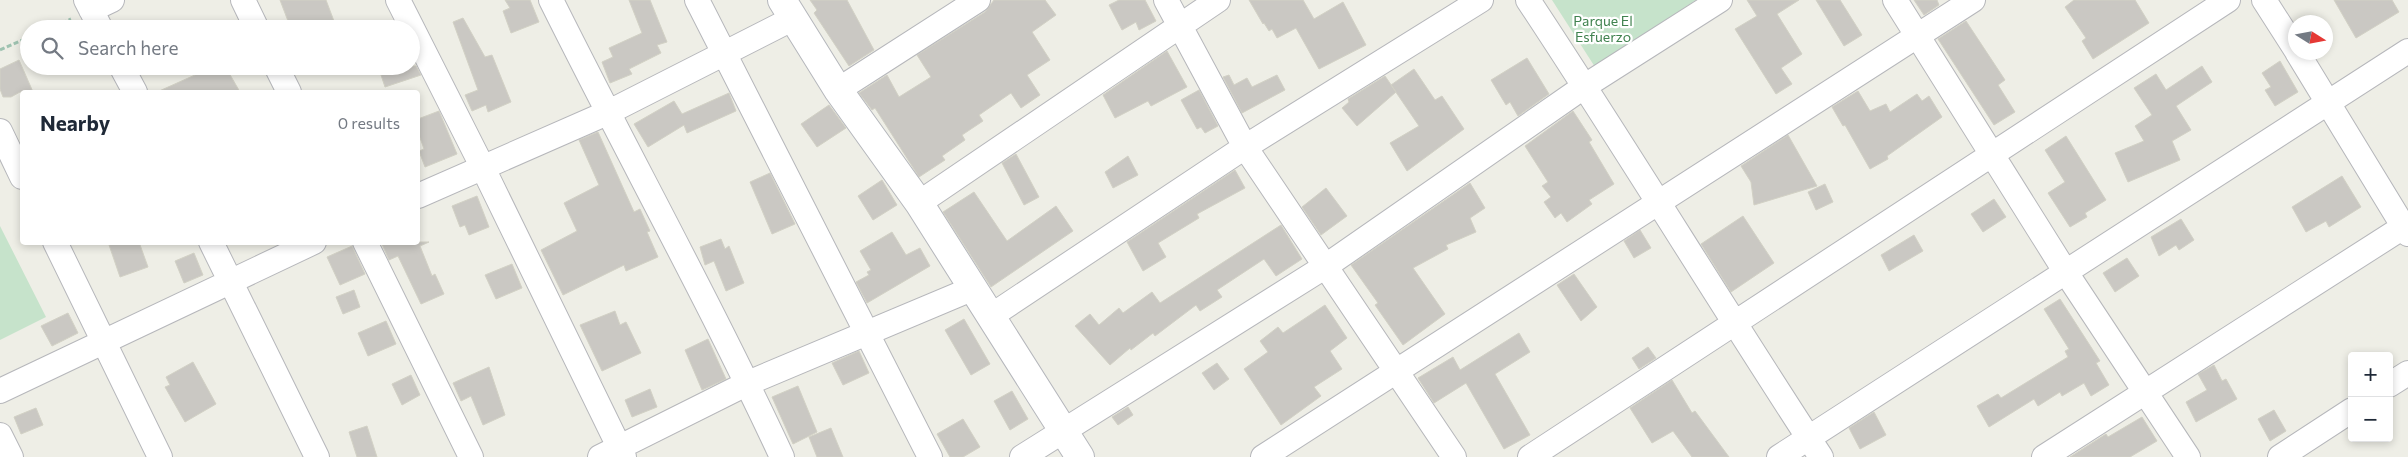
<!DOCTYPE html>
<html lang="en">
<head>
<meta charset="utf-8">
<style>
	:root { --surface:#fff; --page:#f6f6f7; --text:#1f2937; --muted:#747a83; --line:#e0e1e3 }
	body { margin:0; font-family:Commissioner,sans-serif; background:var(--page); color:var(--text) }
	.controls { position:absolute; right:15px; bottom:15px; display:grid; overflow:hidden; border-radius:5px; box-shadow:0 2px 8px #0003 }
	.controls button { width:45px; height:45px; display:grid; place-items:center; padding:0; border:0; border-bottom:1px solid var(--line); background:var(--surface); color:var(--text); font:25px sans-serif }
	.compass { position:absolute; left:2288px; top:15px; width:45px; height:45px; border-radius:50%; background:var(--surface); box-shadow:0 2px 8px #0003; rotate:101deg }
	.list { margin:0; padding:0; list-style:none }
	h2 { display:flex; justify-content:space-between; align-items:center; height:65px; margin:0; padding:0 20px; font-size:21px }
	h2 small { font-size:16px; font-weight:400; color:var(--muted) }
	.icon { flex:none; width:28px; height:28px; fill:none; stroke:currentColor; stroke-width:2; stroke-linecap:round; stroke-linejoin:round }
	.map { position:relative; flex:none; width:2408px; height:457px; overflow:hidden }
	.search { position:absolute; background:var(--surface); box-shadow:0 2px 8px #0003; left:20px; top:20px; width:400px; height:55px; display:flex; align-items:center; gap:12px; box-sizing:border-box; padding:0 18px; border-radius:28px; color:var(--muted); font-size:19px }
	.panel { position:absolute; background:var(--surface); box-shadow:0 2px 8px #0003; left:20px; top:90px; width:400px; height:155px; border-radius:5px }
	.map>svg:first-child { display:block }
	.green { fill:#c6e3cb }
	.building { fill:#cac8c3; stroke:#d2d1c5 }
	.lines { fill:none; stroke-linecap:round; stroke-linejoin:round }
	.street-casing { stroke:#b6b7bb; stroke-width:26 }
	.secondary-casing { stroke:#b5b7bc; stroke-width:30 }
	.path { stroke:#9fc3b1; stroke-width:3; stroke-dasharray:5 2.5; stroke-linecap:butt }
	.street { stroke:#fff; stroke-width:24 }
	.secondary { stroke:#fff; stroke-width:28 }
	.labels { text-anchor:middle; dominant-baseline:central; stroke-width:4.5; stroke-linejoin:round; paint-order:stroke }
	.park-label { font-size:14px; fill:#40824f; stroke:#fff }
</style>
</head>
<body>
<div class="map">
<svg width="2408" height="457" viewBox="0 0 2408 457">
	<rect width="100%" height="100%" fill="#eeeee6"/>
	<!-- green -->
	<path class="green" d="M1552,0H1696L1595,67Z
		M0,226L46,317L0,340Z"/>
	<!-- building -->
	<path class="building" d="M280,0H326L337,29H291Z
		M505,0H530L539,22L511,33L503,11L510,8Z
		M629,0H650L667,42L657,45L661,53L629,69L632,74L610,83L602,62L613,57L609,48L642,33Z
		M810,0H847L874,50L849,66L814,13L817,10Z
		M994,0H1045L1056,15L1032,32L1050,60L1027,75L1040,95L1021,108L1011,93L979,115L983,121L962,135L965,140L942,156L945,160L919,177L875,108L872,110L859,93L887,75L899,97L931,77L917,55L985,12Z
		M1119,0H1145L1156,21L1139,30L1136,22L1122,30L1109,5Z
		M1249,0H1303L1314,19L1343,2L1366,45L1319,69L1296,28L1277,38L1272,29L1269,31L1264,23L1263,24Z
		M1747,0H1799L1777,14L1802,54L1781,68L1792,84L1776,94L1735,29L1757,16Z
		M1816,0H1840L1862,35L1844,46Z
		M1914,0H1937L1939,5L1924,15Z
		M2074,0H2135L2149,23L2093,59L2082,41L2086,38L2065,7Z
		M2334,0H2392L2399,12L2356,38Z
		M463,18L485,57L492,55L511,102L488,112L486,105L472,111L465,95L478,90L453,22Z
		M1966,21L2005,80L1998,85L2015,112L1994,125L1938,39Z
		M1167,51L1187,87L1151,106L1148,101L1115,118L1103,95Z
		M1527,58L1549,94L1518,116L1510,102L1506,105L1491,80Z
		M19,60L33,92H20L11,97H3L0,89V69Z
		M2280,61L2298,92L2275,106L2265,90L2271,87L2262,73Z
		M215,66H225L240,92H157Z
		M378,66H416L421,75L385,87Z
		M2202,66L2212,82L2176,106L2191,130L2172,141L2180,160L2128,182L2115,153L2144,141L2135,126L2152,115L2134,88L2156,74L2166,90Z
		M1414,69L1435,100L1442,96L1464,129L1407,171L1390,143L1419,126L1391,85Z
		M1229,75L1234,85L1247,78L1252,87L1277,75L1285,90L1242,113L1223,77Z
		M1385,76L1396,92L1357,126L1342,108L1349,102L1348,99Z
		M1199,90L1218,126L1205,133L1201,127L1197,129L1181,100Z
		M1858,91L1870,111L1886,104L1890,112L1917,94L1922,101L1929,96L1942,117L1887,156L1888,159L1870,169L1845,125L1843,126L1832,107Z
		M729,93L736,111L687,133L684,125L648,147L634,124L674,101L682,114Z
		M829,105L846,128L817,147L801,124Z
		M439,111L457,154L425,167L419,151L424,149L418,132V119Z
		M1573,111L1592,140L1589,142L1614,184L1589,200L1592,204L1567,222L1561,213L1555,218L1544,202L1551,197L1542,186L1548,182L1525,146Z
		M598,132L634,212L640,209L650,231L647,232L658,257L626,271L624,265L563,295L541,250L577,231L564,203L599,185L579,140Z
		M1788,135L1817,186L1754,205L1751,182L1741,166Z
		M2066,136L2106,200L2085,213L2087,217L2070,227L2048,193L2065,182L2045,150Z
		M1016,154L1039,197L1024,205L1002,163Z
		M1128,156L1138,175L1113,188L1105,172Z
		M1235,170L1245,188L1197,214L1199,218L1158,243L1166,257L1143,271L1127,242Z
		M770,173L795,224L772,234L750,182Z
		M2342,176L2361,207L2329,227L2326,221L2306,232L2292,207Z
		M882,180L897,205L873,220L858,196Z
		M1470,183L1485,208L1470,218L1476,232L1446,245L1448,249L1413,268L1445,314L1403,345L1375,305L1378,303L1351,265Z
		M1825,184L1833,202L1816,210L1808,192Z
		M1326,188L1347,216L1321,235L1302,207Z
		M974,192L1007,241L1056,206L1073,231L991,287L943,212Z
		M477,196L489,227L469,235L465,225L460,227L452,206Z
		M1994,199L2006,217L1983,232L1971,214Z
		M1743,216L1774,263L1731,292L1701,244Z
		M2181,219L2194,240L2179,250L2176,245L2159,256L2151,237Z
		M1281,225L1302,259L1276,276L1264,259L1217,290L1222,297L1200,311L1196,305L1155,336L1153,333L1131,350L1130,348L1110,365L1075,326L1090,314L1099,325L1119,308L1123,313L1152,292L1160,303Z
		M1640,230L1651,248L1634,258L1624,241Z
		M892,232L906,255L920,248L930,266L867,303L856,282L869,275L867,272L871,270L860,251Z
		M1914,235L1923,251L1889,271L1881,255Z
		M721,239L725,249L729,246L744,283L726,291L714,261L705,265L700,247Z
		M108,242H139L148,267L120,277Z
		M381,242H429L420,246L432,276L435,274L444,294L421,304L398,256L389,260Z
		M352,246L365,274L340,285L327,257Z
		M194,253L203,275L184,283L175,261Z
		M2127,258L2139,276L2115,292L2103,273Z
		M512,264L522,288L496,299L485,275Z
		M1574,274L1597,307L1581,321L1557,285Z
		M354,290L360,307L343,314L336,297Z
		M2060,299L2100,361L2096,363L2109,385L2091,396L2084,383L2062,396L2060,392L2038,406L2034,399L1989,427L1977,406L1998,394L2001,398L2068,357L2065,351L2069,349L2044,309Z
		M1325,305L1347,338L1330,351L1342,369L1314,387L1321,396L1281,425L1244,369L1268,352L1260,341L1278,327L1283,333Z
		M615,311L620,325L626,322L641,353L602,371L580,325Z
		M68,313L78,333L52,346L41,326Z
		M964,319L990,364L971,375L945,330Z
		M386,321L396,344L368,356L358,333Z
		M1519,333L1530,352L1495,374L1530,435L1504,449L1466,383L1434,403L1418,378L1453,357L1460,370Z
		M708,339L726,379L702,390L685,350Z
		M1648,347L1656,358L1639,369L1632,358Z
		M859,351L869,373L843,385L832,363Z
		M193,362L216,404L185,422L165,387L170,385L166,377Z
		M1217,363L1229,379L1214,390L1202,373Z
		M2214,365L2222,381L2226,379L2237,399L2196,422L2186,402L2207,390L2198,374Z
		M489,367L505,415L483,425L471,396L461,401L453,383Z
		M411,375L420,395L402,405L392,384Z
		M1672,380L1692,413L1695,411L1729,457H1692L1673,431L1652,443L1630,408Z
		M798,386L817,432L793,444L772,397Z
		M650,389L657,407L632,417L625,400Z
		M1012,391L1028,419L1010,430L994,401Z
		M1128,407L1133,415L1118,425L1112,417Z
		M36,408L43,425L21,434L14,417Z
		M2274,410L2286,431L2270,441L2258,419Z
		M1874,412L1886,435L1860,449L1849,428Z
		M2142,417L2157,441L2130,457H2070L2106,434L2108,437Z
		M963,419L980,447L963,457H950L937,434Z
		M367,426L377,457H357L349,432Z
		M831,428L843,457H817L809,437Z"/>
	<g class="lines">
		<!-- street casing -->
		<g class="street-casing">
			<path id="street" d="M86,0L101,29
				M243,0L257,29
				M398,0L483,168L624,457
				M551,0C627,153 710,302 782,457
				M697,0L930,457
				M1166,0L1245,147L1454,457
				M1528,0C1628,151 1722,306 1821,457
				M1895,0L2065,271L2188,457
				M2264,0L2296,50
				M91,10L112,0
				M2297,52L2408,234
				M121,66L135,92
				M276,66L289,92
				M838,90L978,0
				M0,131L22,177
				M418,196L607,113L792,19
				M919,203L1218,0
				M55,242L160,457
				M211,242L317,457
				M365,242L471,457
				M991,316L1245,147L1481,0
				M2389,385L2408,373
				M0,391L314,242
				M0,435L11,457
				M600,457L748,383L974,288
				M1022,457L1326,266L1585,86L1720,0
				M1263,457L1973,0
				M1530,457L2228,0
				M1779,457L2408,51
				M2044,457L2408,224
				M2280,457L2352,410"/>
		</g>
		<!-- secondary casing -->
		<g class="secondary-casing">
			<path id="secondary" d="M782,0L838,90L919,203L1080,457"/>
		</g>
		<!-- path -->
		<path class="path" d="M48,29L71,19
			M0,50L29,37"/>
		<!-- street -->
		<use href="#street" class="street"/>
		<!-- secondary -->
		<use href="#secondary" class="secondary"/>
	</g>
	<g class="labels">
		<!-- park labels -->
		<g class="park-label">
			<text x="1603" y="20">Parque El<tspan x="1603" dy="16">Esfuerzo</tspan></text>
		</g>
	</g>
</svg>
<div class="controls">
<button>+</button>
<button>−</button>
</div>
<svg class="compass" viewBox="-18 -18 36 36"><path d="M0-13l5 13h-10z" fill="#e53935"/><path d="M0 13l5-13h-10z" fill="#747a83"/></svg>
<div class="search"><svg class="icon" aria-label="search" viewBox="0 0 24 24"><circle cx="10" cy="10" r="6"/><path d="M15 15l6 6"/></svg>Search here</div>
<section class="panel">
<h2>Nearby<small>0 results</small></h2>
<ul class="list">
</ul>
</section>
</div>
</body>
</html>
